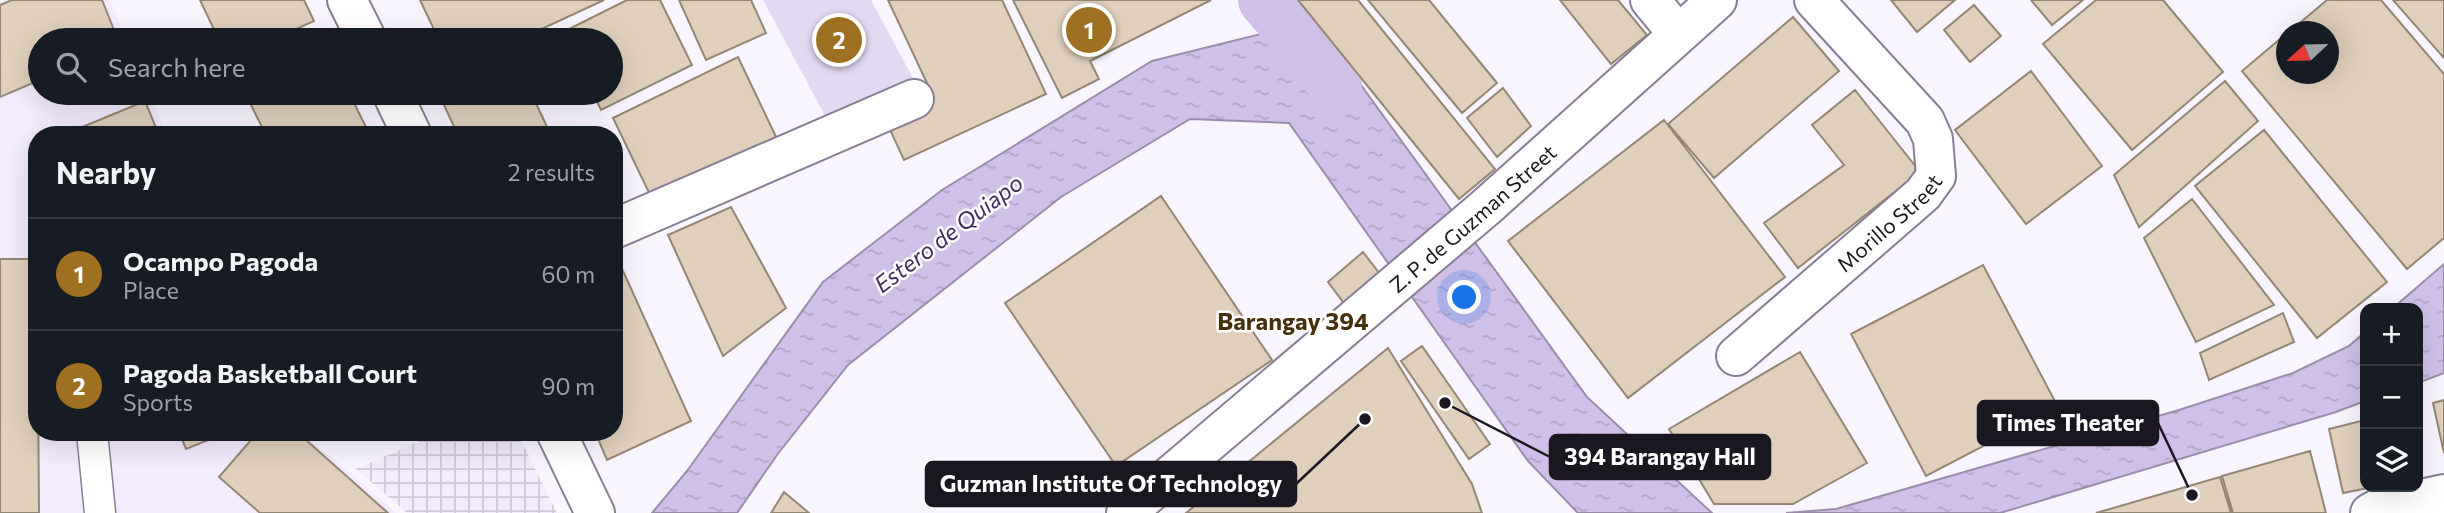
<!DOCTYPE html>
<html lang="en">
<head>
<meta charset="utf-8">
<style>
	:root { --surface:#171b24; --page:#242831; --text:#f1f3f6; --muted:#9ea1a6; --line:#363941; --accent:#9e7022 }
	body { margin:0; font-family:Commissioner,sans-serif; background:var(--page); color:var(--text) }
	.controls { position:absolute; right:21px; bottom:21px; display:grid; overflow:hidden; border-radius:14px; box-shadow:0 7px 28px #0002 }
	.controls button { width:63px; height:63px; display:grid; place-items:center; padding:0; border:0; border-bottom:2px solid var(--line); background:var(--surface); color:var(--text); font:35px sans-serif }
	.compass { position:absolute; left:2276px; top:21px; width:63px; height:63px; border-radius:50%; background:var(--surface); box-shadow:0 7px 28px #0002; rotate:248deg }
	.you { position:absolute; left:1465px; top:298px; width:24px; height:24px; margin:-18px; border:5px solid #fff; border-radius:50%; background:#1a73e8; box-shadow:0 0 0 10px #1a73e833 }
	.badge { display:grid; place-items:center; width:46px; height:46px; border-radius:50%; background:var(--accent); color:#fff; font-size:23px; font-weight:700 }
	.pin { position:absolute; translate:-50% -50%; border:4px solid #fff; box-shadow:0 2px 7px #0006 }
	.list { margin:0; padding:0; list-style:none }
	h2 { display:flex; justify-content:space-between; align-items:center; height:91px; margin:0; padding:0 28px; font-size:30px }
	h2 small { font-size:23px; font-weight:400; color:var(--muted) }
	.list li { display:grid; grid-template-columns:46px 1fr auto; gap:21px; align-items:center; box-sizing:border-box; height:112px; padding:0 28px; border-top:2px solid var(--line) }
	.list b { display:block; font-size:26px; white-space:nowrap }
	.list p { margin:0; font-size:23px; white-space:nowrap; color:var(--muted) }
	.list em { font-size:23px; font-style:normal; color:var(--muted) }
	.icon { flex:none; width:38px; height:38px; fill:none; stroke:currentColor; stroke-width:2; stroke-linecap:round; stroke-linejoin:round }
	.map { position:relative; flex:none; width:2444px; height:513px; overflow:hidden }
	.search { position:absolute; background:var(--surface); box-shadow:0 7px 28px #0002; left:28px; top:28px; width:595px; height:77px; display:flex; align-items:center; gap:18px; box-sizing:border-box; padding:0 24px; border-radius:38px; color:var(--muted); font-size:26px }
	.panel { position:absolute; background:var(--surface); box-shadow:0 7px 28px #0002; left:28px; top:126px; width:595px; height:315px; border-radius:28px }
	.map>svg:first-child { display:block }
	.built { fill:#f3ebfe }
	.industrial { fill:url(#industrial-grid) }
	.green { fill:#e4d9f2 }
	.water { fill:url(#water-ripples); stroke:#9a8dab; stroke-width:2 }
	.lines { fill:none; stroke-linecap:round; stroke-linejoin:round }
	.canal { stroke:#d0c0e7; stroke-width:54 }
	.building { fill:#dfcfbb; stroke:#948673; stroke-width:2 }
	.lane-casing { stroke:#877e93; stroke-width:33 }
	.street-casing { stroke:#877e93; stroke-width:42 }
	.secondary-casing { stroke:#877e93; stroke-width:42 }
	.lane { stroke:#fff; stroke-width:30 }
	.street { stroke:#fff; stroke-width:38 }
	.secondary { stroke:#fff; stroke-width:38 }
	.labels { text-anchor:middle; dominant-baseline:central; stroke-width:5; stroke-linejoin:round; paint-order:stroke }
	.street-label { font-size:21px; fill:#1b1720; stroke:#fff }
	.water-label { font-size:23px; font-style:italic; fill:#432b5c; stroke:#fff }
	.quarter-label { font-size:24px; font-weight:bold; fill:#46300b; stroke:#fff }
	.leader { fill:none; stroke:#1b1720; stroke-width:2.5 }
	.callout-dot { fill:#1b1720; stroke:#fff; stroke-width:2.5 }
	.callout { fill:#1b1720; stroke:#1b1720; stroke-width:2.5 }
	.callout-label { font-size:23px; text-anchor:middle; font-weight:bold; fill:#fff }
</style>
</head>
<body>
<div class="map">
<svg width="2444" height="513" viewBox="0 0 2444 513">
	<defs>
		<pattern id="industrial-grid" width="8" height="8" patternUnits="userSpaceOnUse" patternTransform="scale(1.75)"><rect width="8" height="8" fill="#f3ebfe"/><path d="M0 4h8M4 0v8" fill="none" stroke="#d0c9d9"/></pattern>
		<pattern id="water-ripples" width="26" height="14" patternUnits="userSpaceOnUse" patternTransform="scale(1.75)"><rect width="26" height="14" fill="#d0c0e7"/><path d="M2 4q2-2 4 0t4 0M15 11q2-2 4 0t4 0" fill="none" stroke="#b2a4c6"/></pattern>
	</defs>
	<rect width="100%" height="100%" fill="#f9f5fe"/>
	<!-- built -->
	<path class="built" d="M0,0H110L127,40H40V93H149L167,135H37V432H299L347,470L396,513H0Z"/>
	<!-- industrial -->
	<path class="industrial" d="M440,432H517L557,513H407L356,469Z"/>
	<!-- green -->
	<path class="green" d="M763,0H871L914,80L830,125Z"/>
	<!-- water -->
	<path class="water" d="M1289,27L1337,52L1587,397L1712,513H1578L1528,461L1289,123L1190,119L1061,197L848,365L777,455L737,513H652L687,471L823,282L942,190L1152,61Z
		M2444,264V373L2418,383V308H2393Z
		M2365,332V401L2336,412L2000,513H1786L1836,509L2179,410L2293,373L2349,346Z"/>
	<g class="lines">
		<!-- canal -->
		<path class="canal" d="M1265,0L1317,60L1335,86"/>
	</g>
	<!-- building -->
	<path class="building" d="M12,0H102L118,40H40V80L0,97V5Z
		M200,0H304L314,21L272,40H219Z
		M420,0H604L518,40H439Z
		M627,0H660L692,65L601,110L593,93H611V40H567L563,32Z
		M679,0H751L766,33L706,60Z
		M888,0H1002L1046,94L904,160L886,121L934,98Z
		M1013,0H1211L1090,61L1099,79L1062,98Z
		M1298,0H1358L1495,169L1459,199Z
		M1368,0H1429L1497,83L1462,113Z
		M1560,0H1618L1647,35L1611,64Z
		M1891,0H1955L1917,32Z
		M2031,0H2083L2052,25Z
		M2096,0H2163L2223,72L2132,150L2043,44Z
		M2327,0H2381L2444,74V238L2407,269L2242,71L2286,34V74H2328V32H2289Z
		M2393,0H2444V58Z
		M1974,5L2001,36L1970,62L1944,30Z
		M1793,17L1839,71L1714,178L1668,124Z
		M738,57L778,141L653,201L613,118Z
		M2031,71L2102,166L2026,224L1955,130Z
		M2225,81L2258,121L2139,227L2114,175Z
		M1503,88L1531,126L1497,157L1467,118Z
		M1855,90L1920,172L1798,268L1764,223L1844,165L1812,125Z
		M245,93H349L370,135H266Z
		M459,93H531L551,135H458L442,101Z
		M145,101L159,135H63Z
		M1664,120L1785,277L1628,398L1508,241Z
		M2264,130L2387,282L2317,338L2195,186Z
		M1161,196L1272,360L1116,466L1005,303Z
		M2192,199L2274,305L2196,342L2144,238Z
		M731,207L786,308L723,356L668,235Z
		M614,251L691,421L607,460L595,432H614Z
		M1363,252L1383,278L1346,306L1328,282Z
		M0,259H37L39,513H0Z
		M1983,265L2058,407L1926,476L1851,334Z
		M2283,313L2294,342L2209,380L2200,353Z
		M1422,346L1490,444L1469,459L1401,361Z
		M1388,348L1472,484L1482,513H1186Z
		M1800,352L1867,463L1793,504H1714L1669,429Z
		M2444,400V453L2433,403Z
		M2365,420V487H2373L2343,493L2329,429Z
		M179,432H228L186,449Z
		M258,432H297L388,513H260L219,477Z
		M2310,451L2326,513H2233L2222,476Z
		M2220,477L2231,513H2096Z
		M784,492L809,513H771Z"/>
	<g class="lines">
		<!-- lane casing -->
		<g class="lane-casing">
			<path id="lane" d="M92,432L100,513"/>
		</g>
		<!-- street casing -->
		<g class="street-casing">
			<g id="street">
				<path d="M1650,0L1678,34"/>
				<path d="M614,229L914,99"/>
				<path id="s1" d="M1736,356L1923,194L1936,176L1933,139L1925,121L1814,0"/>
				<path id="s2" d="M1126,513L1485,208L1717,0"/>
				<path d="M2370,513L2379,508L2444,494"/>
			</g>
		</g>
		<!-- secondary casing -->
		<g class="secondary-casing">
			<path id="secondary" d="M347,0L367,40
				M392,93L412,135
				M556,432L595,513"/>
		</g>
		<!-- lane -->
		<use href="#lane" class="lane"/>
		<!-- street -->
		<use href="#street" class="street"/>
		<!-- secondary -->
		<use href="#secondary" class="secondary"/>
	</g>
	<g class="labels">
		<!-- street labels -->
		<g class="street-label">
			<text stroke="none"><textPath href="#s2" startOffset="455">Z. P. de Guzman Street</textPath></text>
			<text stroke="none"><textPath href="#s1" startOffset="203">Morillo Street</textPath></text>
		</g>
		<!-- water labels -->
		<g class="water-label">
			<text transform="translate(948 233) rotate(-37)">Estero de Quiapo</text>
		</g>
		<!-- quarter labels -->
		<g class="quarter-label">
			<text x="1293" y="320">Barangay 394</text>
		</g>
	</g>
	<!-- callouts -->
	<path class="leader" d="M2192 495L2158 423M1445 403L1550 457M1365 419L1296 484"/>
	<g class="callout-dot">
		<circle cx="2192" cy="495" r="7"/>
		<circle cx="1445" cy="403" r="7"/>
		<circle cx="1365" cy="419" r="7"/>
	</g>
	<g class="callout">
		<rect x="1978" y="401" width="180" height="44" rx="7"/>
		<rect x="1550" y="435" width="220" height="44" rx="7"/>
		<rect x="926" y="462" width="370" height="44" rx="7"/>
	</g>
	<g class="callout-label">
		<text x="2068" y="431">Times Theater</text>
		<text x="1660" y="465">394 Barangay Hall</text>
		<text x="1111" y="492">Guzman Institute Of Technology</text>
	</g>
</svg>
<div class="controls">
<button>+</button>
<button>−</button>
<button><svg class="icon" aria-label="layers" viewBox="0 0 24 24"><path d="M12 4l9 5-9 5-9-5zM3 14l9 5 9-5"/></svg></button>
</div>
<svg class="compass" viewBox="-18 -18 36 36"><path d="M0-13l5 13h-10z" fill="#e53935"/><path d="M0 13l5-13h-10z" fill="#9ea1a6"/></svg>
<div class="you"></div>
<div class="pin badge" style="left:1089px;top:30px">1</div>
<div class="pin badge" style="left:839px;top:40px">2</div>
<div class="search"><svg class="icon" aria-label="search" viewBox="0 0 24 24"><circle cx="10" cy="10" r="6"/><path d="M15 15l6 6"/></svg>Search here</div>
<section class="panel">
<h2>Nearby<small>2 results</small></h2>
<ul class="list">
<li><span class="badge">1</span><div><b>Ocampo Pagoda</b><p>Place</p></div><em>60 m</em></li>
<li><span class="badge">2</span><div><b>Pagoda Basketball Court</b><p>Sports</p></div><em>90 m</em></li>
</ul>
</section>
</div>
</body>
</html>
